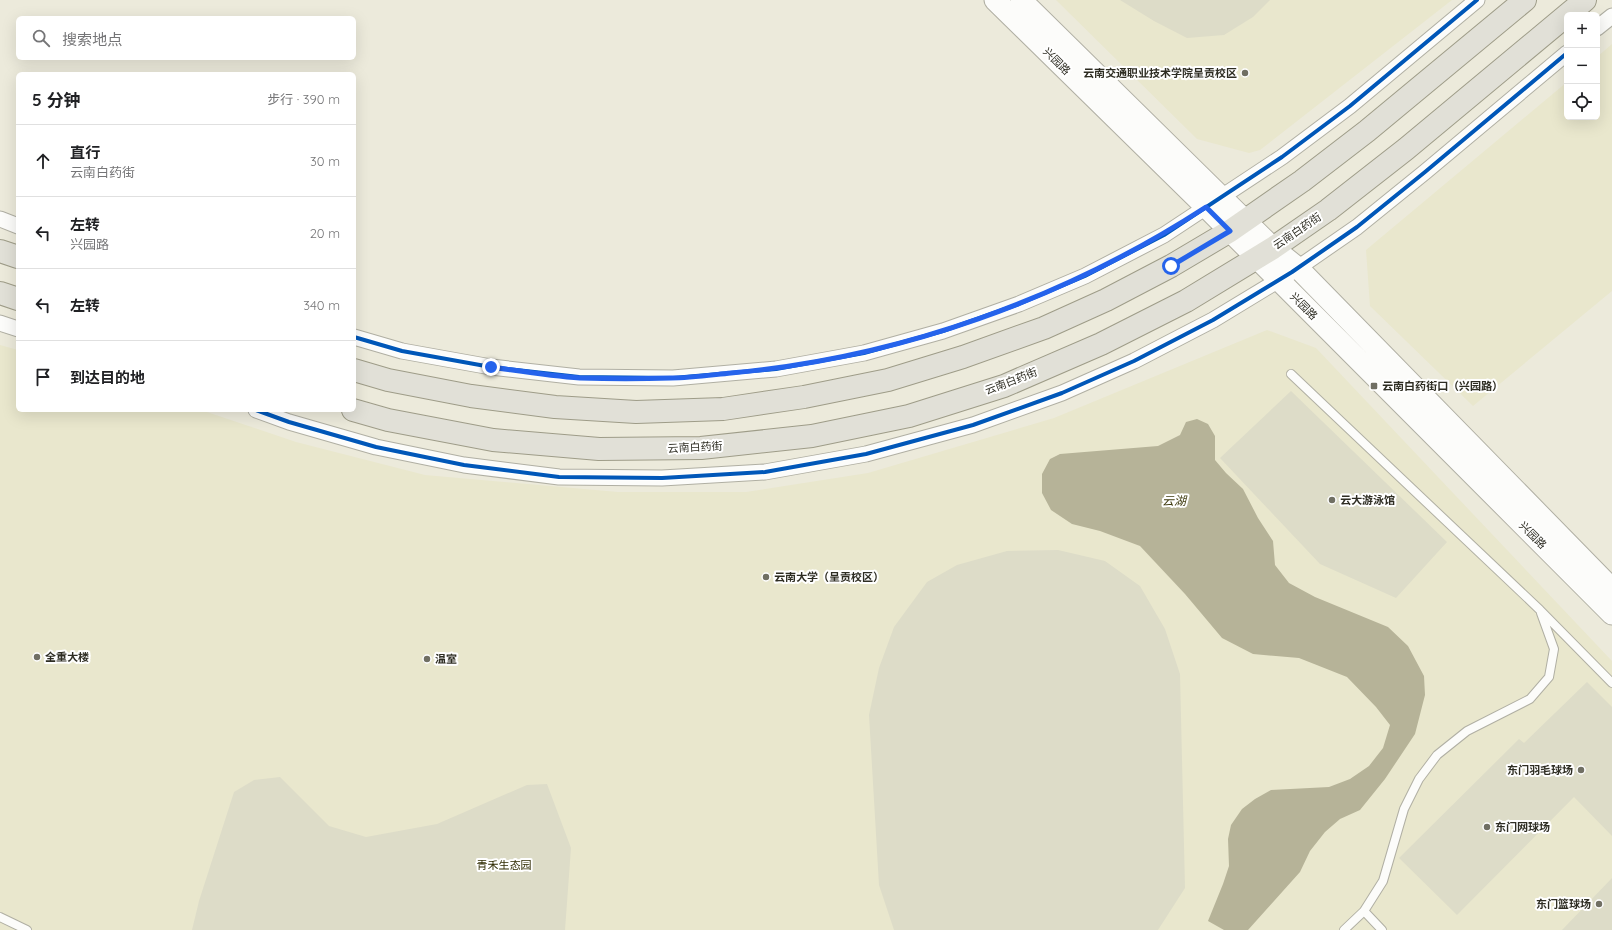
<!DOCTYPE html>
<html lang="zh">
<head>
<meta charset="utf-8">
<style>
	:root { --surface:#fff; --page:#f2f2f2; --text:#202124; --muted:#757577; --line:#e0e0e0 }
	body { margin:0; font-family:Quicksand,"Noto Sans SC",sans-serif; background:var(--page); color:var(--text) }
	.controls { position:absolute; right:12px; top:12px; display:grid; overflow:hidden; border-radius:6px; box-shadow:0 4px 16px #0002 }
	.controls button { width:36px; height:36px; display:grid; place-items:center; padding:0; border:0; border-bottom:1px solid var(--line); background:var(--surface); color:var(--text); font:20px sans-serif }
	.stop { position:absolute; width:12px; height:12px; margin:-9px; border:3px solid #2563eb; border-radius:50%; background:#fff }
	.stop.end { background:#2563eb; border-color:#fff; box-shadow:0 1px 4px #0008 }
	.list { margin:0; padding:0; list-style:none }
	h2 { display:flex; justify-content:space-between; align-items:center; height:52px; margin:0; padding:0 16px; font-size:17px }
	h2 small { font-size:13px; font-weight:400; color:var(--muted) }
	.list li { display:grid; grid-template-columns:26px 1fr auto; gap:12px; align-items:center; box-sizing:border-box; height:72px; padding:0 16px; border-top:1px solid var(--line) }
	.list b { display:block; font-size:15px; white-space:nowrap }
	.list p { margin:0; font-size:13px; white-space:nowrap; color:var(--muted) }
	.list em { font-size:13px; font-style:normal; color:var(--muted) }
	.icon { flex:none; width:22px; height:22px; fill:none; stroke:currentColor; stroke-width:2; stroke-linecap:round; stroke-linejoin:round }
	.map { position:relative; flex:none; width:1612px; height:930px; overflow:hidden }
	.search { position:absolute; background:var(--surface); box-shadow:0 4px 16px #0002; left:16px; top:16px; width:340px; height:44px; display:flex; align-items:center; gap:10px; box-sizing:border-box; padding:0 14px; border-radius:6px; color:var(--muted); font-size:15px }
	.panel { position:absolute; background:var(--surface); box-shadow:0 4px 16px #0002; left:16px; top:72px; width:340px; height:340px; border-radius:6px }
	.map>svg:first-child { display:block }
	.built { fill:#e9e7cd }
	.green { fill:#dddcc8 }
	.water { fill:#b6b398 }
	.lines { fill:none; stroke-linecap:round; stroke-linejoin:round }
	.lane-casing { stroke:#b0afa3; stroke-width:10 }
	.street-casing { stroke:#b0afa3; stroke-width:17 }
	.secondary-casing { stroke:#b0afa3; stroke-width:23 }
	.primary-casing { stroke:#9e9c88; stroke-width:24 }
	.lane { stroke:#fcfcfa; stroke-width:8 }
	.street { stroke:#fcfcfa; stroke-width:15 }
	.secondary { stroke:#fcfcfa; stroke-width:21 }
	.primary { stroke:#e1e0d7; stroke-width:22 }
	.cycleway-casing { stroke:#fff; stroke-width:6 }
	.cycleway { stroke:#0057b8; stroke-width:4 }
	.route { stroke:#2563eb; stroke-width:5 }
	.poi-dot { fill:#706f63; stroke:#fff; stroke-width:1.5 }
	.labels { text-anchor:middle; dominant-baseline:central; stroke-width:4; stroke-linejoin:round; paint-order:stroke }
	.street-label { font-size:11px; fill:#2e2d23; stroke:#fff }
	.poi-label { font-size:11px; font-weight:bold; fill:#2e2d23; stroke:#fff; text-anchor:start }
	.park-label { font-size:11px; fill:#2e2a00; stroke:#fff }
	.water-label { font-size:12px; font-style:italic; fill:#403c10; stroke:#fff }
</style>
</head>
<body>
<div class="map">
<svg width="1612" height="930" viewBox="0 0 1612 930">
	<rect width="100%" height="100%" fill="#eceadb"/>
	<!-- built -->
	<path class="built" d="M1056,0H1452L1260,150L1249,153L1197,139Z
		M1612,44V291L1473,406L1370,306L1366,250L1567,82V117H1597V57Z
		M1267,330L1316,348L1612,661V930H0V345L18,350V410H201L296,442L425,475L618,492H746L868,473L1054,418Z"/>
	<!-- green -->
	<path class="green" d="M1120,0H1270L1253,17L1224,35L1187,38L1154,21Z
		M1291,391L1447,542L1396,598L1320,564L1220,458Z
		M1058,550L1105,561L1140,586L1165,629L1180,674L1185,888L1158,930H894L879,885L869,715L879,668L894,627L927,582L957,565L1007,551Z
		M1587,682L1612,707V836L1574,797L1457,915L1399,858L1519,739L1524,743Z
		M280,777L329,826L366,837L437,824L527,785L547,784L571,848L565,930H192L199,901L234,792L254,780Z
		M1612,878V930H1562Z"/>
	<!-- water -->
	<path class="water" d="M1197,419L1208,424L1215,436V460L1226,473L1243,489L1258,518L1273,541L1275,565L1289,583L1315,597L1388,627L1408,646L1424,676L1425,695L1415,734L1385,779L1360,810L1340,819L1325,832L1310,851L1300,872L1248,930H1224L1208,921L1223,884L1229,866L1228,839L1231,825L1242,809L1255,799L1271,790L1329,787L1350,779L1369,766L1383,748L1390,725L1376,707L1347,677L1299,658L1253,654L1222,638L1185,594L1140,546L1100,531L1072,524L1051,510L1042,493V474L1050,459L1060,454L1158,446L1180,435L1186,422Z"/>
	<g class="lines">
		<!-- lane casing -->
		<g class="lane-casing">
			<path id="lane" d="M1291,374L1540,610L1612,683
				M1364,911L1383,881L1404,809L1419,779L1437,755L1467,731L1530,699L1549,677L1554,649L1541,613
				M0,917L27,930
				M1344,930L1364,911L1382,930"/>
		</g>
		<!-- street casing -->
		<g class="street-casing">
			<path id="street" d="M1597,28L1612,16
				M0,219L18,226
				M0,323L18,329
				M354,337L402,351L491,367L579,377L673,378L776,369L864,353L943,331L1019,304L1085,276L1164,235L1282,157L1350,106L1477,0
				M256,410L289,422L376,447L464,465L559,477L662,478L765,472L866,454L973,425L1062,393L1134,361L1213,320L1292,272L1357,227L1425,172L1567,53"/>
		</g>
		<!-- secondary casing -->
		<g class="secondary-casing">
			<path id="secondary" d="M995,0L1206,207L1612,614
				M1021,0L1273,248L1298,268L1612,589"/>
		</g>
		<!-- primary casing -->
		<g class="primary-casing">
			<path id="primary" d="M1567,15L1585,0
				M0,251L18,257
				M0,293L18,299
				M354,370L388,380L471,396L555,407L636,412L723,409L804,397L888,380L963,357L1044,328L1106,300L1171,266L1230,231L1302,181L1367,131L1525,0
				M353,410L388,420L493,440L599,449L701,448L812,436L909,416L1004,386L1101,344L1186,301L1273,248L1328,210L1406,149L1567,15"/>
		</g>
		<!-- lane -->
		<use href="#lane" class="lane"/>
		<!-- street -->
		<use href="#street" class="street"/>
		<!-- secondary -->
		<use href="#secondary" class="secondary"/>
		<!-- primary -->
		<use href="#primary" class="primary"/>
		<!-- cycleway casing -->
		<g class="cycleway-casing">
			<path id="cycleway" d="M354,337L402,351L491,367L579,377L673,378L776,369L864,353L943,331L1019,304L1085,276L1164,235L1282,157L1350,106L1477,0
				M256,410L289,422L376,447L464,465L559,477L662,478L765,472L866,454L973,425L1062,393L1134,361L1213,320L1292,272L1357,227L1425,172L1567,53"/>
		</g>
		<!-- cycleway -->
		<use href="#cycleway" class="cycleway"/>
	</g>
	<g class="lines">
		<!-- route -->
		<path class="route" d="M491,367C520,371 550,376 580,378C610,379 641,379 671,378C691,378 711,375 731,373C899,358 1064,299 1206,207L1230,231L1171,266"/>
	</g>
	<!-- markers -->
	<g class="poi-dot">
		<circle cx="1245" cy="73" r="4"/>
		<rect x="1370" y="382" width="8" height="8" rx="2"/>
		<circle cx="1332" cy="500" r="4"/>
		<circle cx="766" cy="577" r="4"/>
		<circle cx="37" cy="657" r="4"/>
		<circle cx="427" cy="659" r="4"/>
		<circle cx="1581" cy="770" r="4"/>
		<circle cx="1487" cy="827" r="4"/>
		<circle cx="1599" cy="904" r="4"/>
	</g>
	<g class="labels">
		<!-- street labels -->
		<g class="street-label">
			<text transform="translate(1057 61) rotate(45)">兴园路</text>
			<text transform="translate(1297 231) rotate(-34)">云南白药街</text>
			<text transform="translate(1304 306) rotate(45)">兴园路</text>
			<text transform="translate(1011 381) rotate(-21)">云南白药街</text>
			<text transform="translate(695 447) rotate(-3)">云南白药街</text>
			<text transform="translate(1533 535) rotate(45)">兴园路</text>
		</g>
		<!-- poi labels -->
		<g class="poi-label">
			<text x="1237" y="73" text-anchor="end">云南交通职业技术学院呈贡校区</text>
			<text x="1382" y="386">云南白药街口（兴园路）</text>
			<text x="1340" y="500">云大游泳馆</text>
			<text x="774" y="577">云南大学（呈贡校区）</text>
			<text x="45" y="657">全重大楼</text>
			<text x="435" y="659">温室</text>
			<text x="1573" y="770" text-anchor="end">东门羽毛球场</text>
			<text x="1495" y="827">东门网球场</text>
			<text x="1591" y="904" text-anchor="end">东门篮球场</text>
		</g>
		<!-- park labels -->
		<g class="park-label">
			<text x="504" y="865">青禾生态园</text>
		</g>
		<!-- water labels -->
		<g class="water-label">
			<text x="1174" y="500">云湖</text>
		</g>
	</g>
</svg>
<div class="controls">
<button>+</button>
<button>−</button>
<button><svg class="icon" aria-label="locate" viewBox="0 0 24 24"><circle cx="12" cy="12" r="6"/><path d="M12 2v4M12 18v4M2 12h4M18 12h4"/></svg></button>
</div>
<div class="stop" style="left:1171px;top:266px"></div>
<div class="stop end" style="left:491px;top:367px"></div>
<div class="search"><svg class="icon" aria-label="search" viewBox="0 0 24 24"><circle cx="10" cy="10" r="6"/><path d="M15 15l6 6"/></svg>搜索地点</div>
<section class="panel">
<h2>5 分钟<small>步行 · 390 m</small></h2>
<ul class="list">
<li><svg class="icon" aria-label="ahead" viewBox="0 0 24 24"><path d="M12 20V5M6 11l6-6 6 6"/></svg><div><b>直行</b><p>云南白药街</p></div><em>30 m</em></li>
<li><svg class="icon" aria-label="left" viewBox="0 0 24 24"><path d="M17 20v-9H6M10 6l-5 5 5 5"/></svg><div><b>左转</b><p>兴园路</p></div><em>20 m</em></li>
<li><svg class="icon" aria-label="left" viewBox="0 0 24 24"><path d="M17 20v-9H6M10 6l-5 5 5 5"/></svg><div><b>左转</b></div><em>340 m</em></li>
<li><svg class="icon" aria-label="arrive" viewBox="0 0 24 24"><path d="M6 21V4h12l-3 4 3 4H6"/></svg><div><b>到达目的地</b></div></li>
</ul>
</section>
</div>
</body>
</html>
